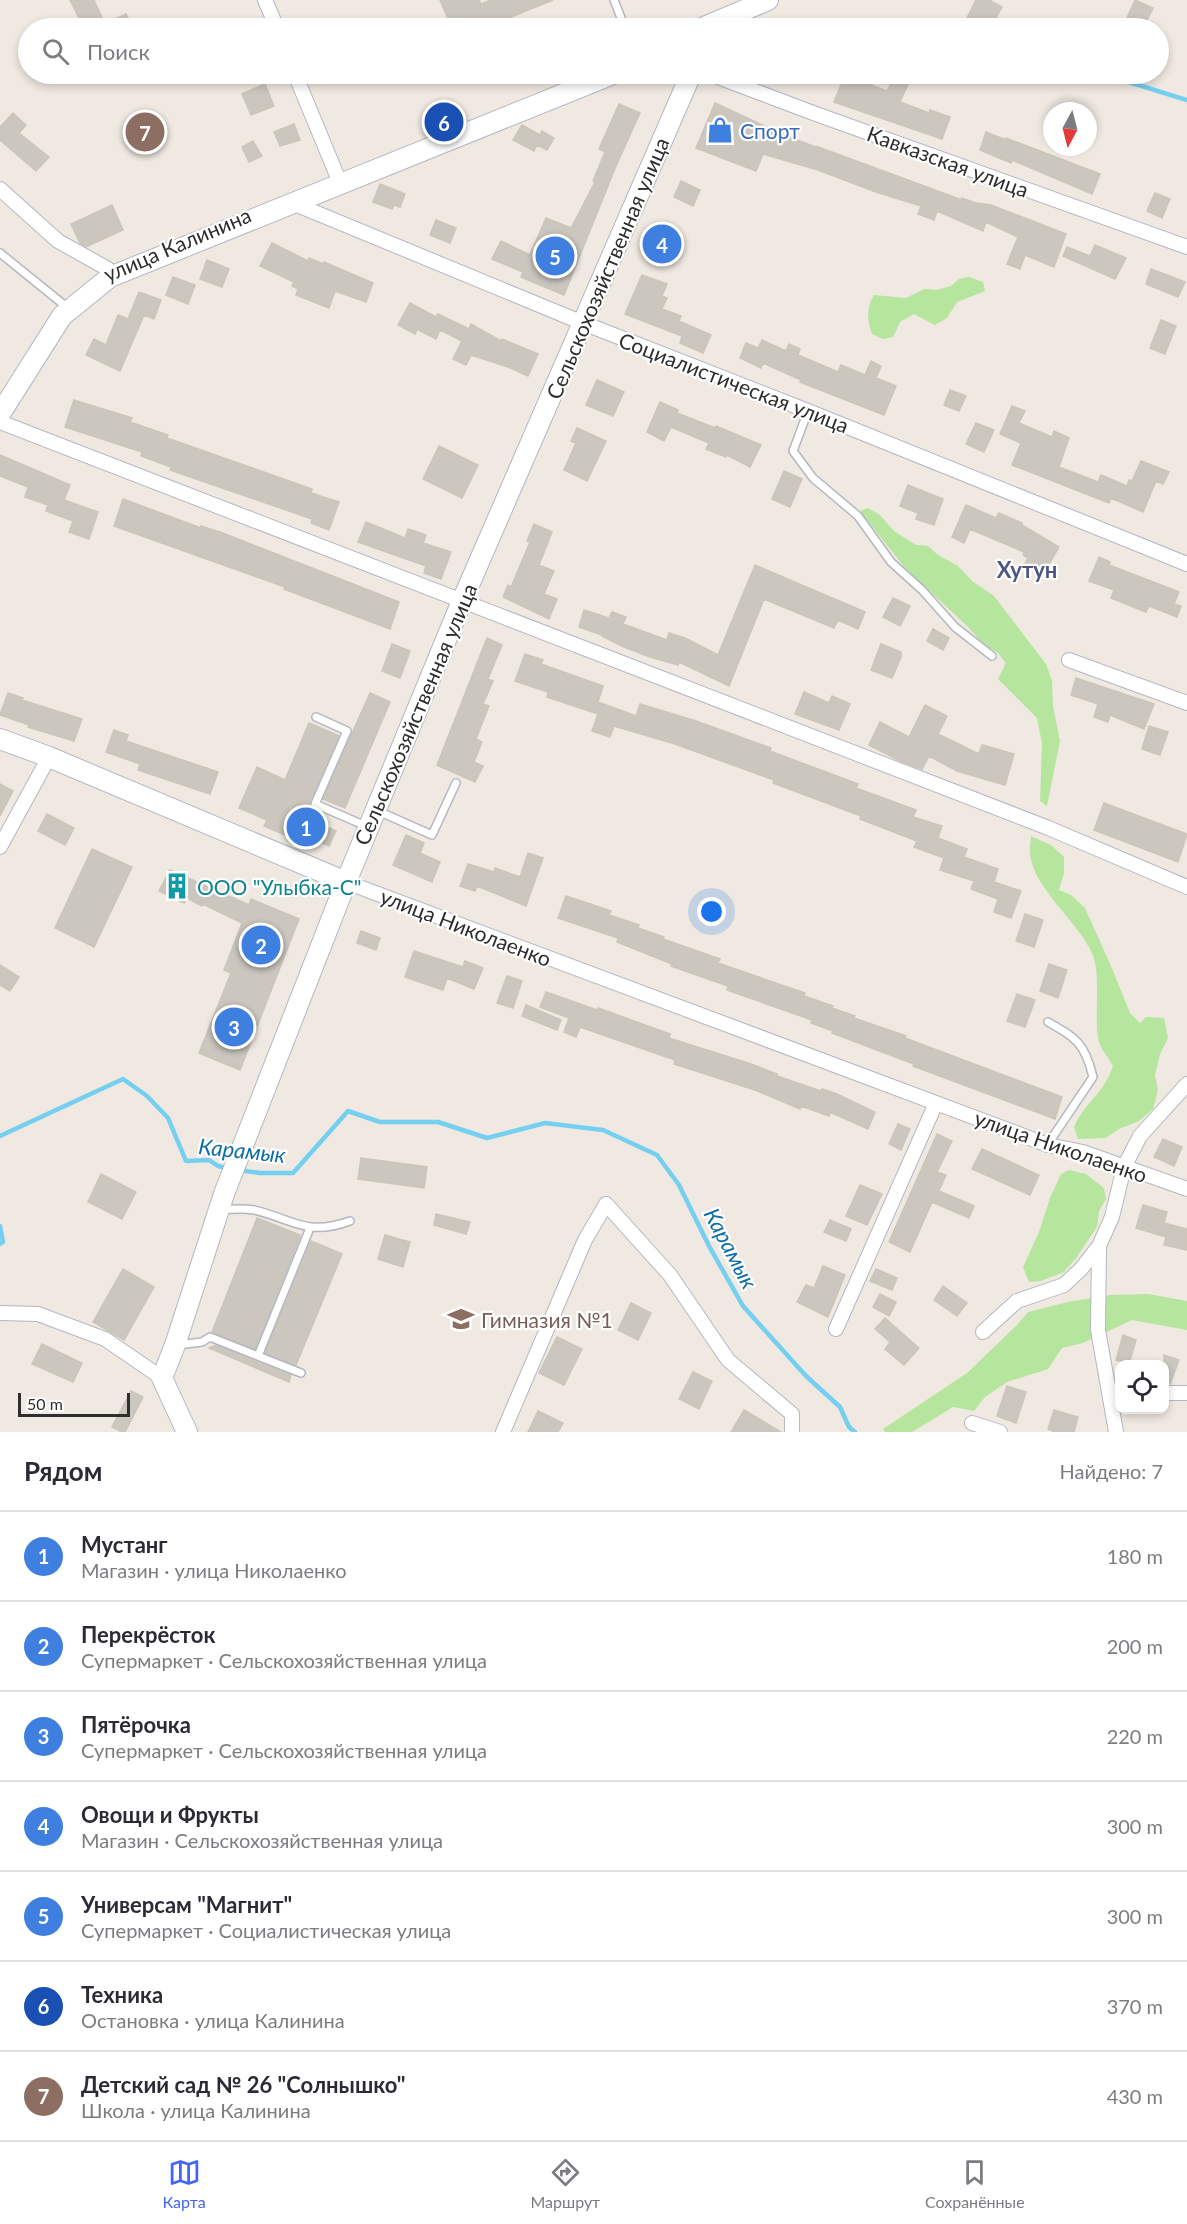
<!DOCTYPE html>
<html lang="ru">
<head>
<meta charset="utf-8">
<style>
	:root { --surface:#fff; --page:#f7f7f7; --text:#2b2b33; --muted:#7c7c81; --line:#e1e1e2; --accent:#4264fb }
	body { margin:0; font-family:Lato,sans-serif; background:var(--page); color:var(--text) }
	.controls { position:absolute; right:18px; bottom:18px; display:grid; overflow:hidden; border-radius:12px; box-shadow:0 3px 9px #0003 }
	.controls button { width:54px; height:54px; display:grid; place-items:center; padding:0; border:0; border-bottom:2px solid var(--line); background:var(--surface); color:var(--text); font:30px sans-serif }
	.compass { position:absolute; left:1043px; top:102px; width:54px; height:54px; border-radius:50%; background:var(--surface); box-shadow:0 3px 9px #0003; rotate:187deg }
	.scale { position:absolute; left:18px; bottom:15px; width:112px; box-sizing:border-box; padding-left:6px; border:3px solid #2e2e2e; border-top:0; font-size:16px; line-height:21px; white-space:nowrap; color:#2e2e2e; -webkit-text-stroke:4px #fff; paint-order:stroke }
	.you { position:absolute; left:712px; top:912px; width:21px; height:21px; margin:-15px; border:4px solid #fff; border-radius:50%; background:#1a73e8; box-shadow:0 0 0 9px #1a73e833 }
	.badge { display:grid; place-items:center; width:39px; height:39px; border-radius:50%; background:var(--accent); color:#fff; font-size:20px; font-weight:700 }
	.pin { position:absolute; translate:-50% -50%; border:3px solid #fff; box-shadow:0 2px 6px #0006 }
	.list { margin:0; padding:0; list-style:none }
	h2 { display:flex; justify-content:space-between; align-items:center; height:78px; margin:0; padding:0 24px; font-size:26px }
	h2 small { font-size:20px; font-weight:400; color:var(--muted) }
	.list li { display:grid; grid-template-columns:39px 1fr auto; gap:18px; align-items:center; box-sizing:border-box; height:90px; padding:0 24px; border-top:2px solid var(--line) }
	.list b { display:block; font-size:22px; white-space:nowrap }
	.list p { margin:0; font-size:20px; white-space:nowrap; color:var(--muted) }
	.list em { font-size:20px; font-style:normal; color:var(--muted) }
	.icon { flex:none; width:33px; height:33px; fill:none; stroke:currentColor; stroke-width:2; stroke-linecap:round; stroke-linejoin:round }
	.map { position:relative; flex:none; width:1187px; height:1432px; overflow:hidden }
	.search { position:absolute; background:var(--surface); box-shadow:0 3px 9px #0003; left:18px; right:18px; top:18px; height:66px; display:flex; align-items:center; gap:15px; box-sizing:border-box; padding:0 21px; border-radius:33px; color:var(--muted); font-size:22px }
	.sheet { height:708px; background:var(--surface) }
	nav { display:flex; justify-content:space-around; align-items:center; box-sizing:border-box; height:84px; border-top:2px solid var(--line); background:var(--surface); font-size:16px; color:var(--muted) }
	nav a { display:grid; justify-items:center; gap:3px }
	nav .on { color:var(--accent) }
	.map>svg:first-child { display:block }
	.green { fill:#b6e59e }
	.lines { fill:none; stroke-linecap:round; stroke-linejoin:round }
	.stream { stroke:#75cff0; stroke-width:4.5 }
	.building { fill:#cbc7bf; stroke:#cbc5ba; stroke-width:1.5 }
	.lane-casing { stroke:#b4b7c1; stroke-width:10 }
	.street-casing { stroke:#b4b7c1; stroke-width:16 }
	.secondary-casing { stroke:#b4b7c1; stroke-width:22 }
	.lane { stroke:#fff; stroke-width:7 }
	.street { stroke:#fff; stroke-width:14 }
	.secondary { stroke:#fff; stroke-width:20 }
	.labels { text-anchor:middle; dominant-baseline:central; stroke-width:4.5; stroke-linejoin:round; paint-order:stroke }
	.shop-label { font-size:21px; fill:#366cbe; stroke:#fff; text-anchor:start }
	.street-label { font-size:21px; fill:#2e2e2e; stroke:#fff }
	.culture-label { font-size:21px; fill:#0d838f; stroke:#fff; text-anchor:start }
	.education-label { font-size:21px; fill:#785e54; stroke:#fff; text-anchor:start }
	.neighbourhood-label { font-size:22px; font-weight:bold; fill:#4d5680; stroke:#fff }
	.water-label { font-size:22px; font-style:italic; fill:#0d6fa3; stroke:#fff }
</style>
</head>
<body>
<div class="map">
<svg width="1187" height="1432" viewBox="0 0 1187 1432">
	<rect width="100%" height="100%" fill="#efe9e1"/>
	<!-- green -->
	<path class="green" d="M969,277L983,282L985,291L957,302L947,318L935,325L914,314L900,322L893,337L883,339L872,334C867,320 866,308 874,295L906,298L924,289L937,290L951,286L959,279Z
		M868,508L880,515L894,531L916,545L928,546L938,555L958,566L972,581L994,596L1046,664L1052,681L1053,706L1060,741L1047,806L1040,801L1042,743L1037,718L998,679L1006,663L997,652L983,644L969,628L905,568L860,511Z
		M1031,836L1051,845L1064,857V873L1059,890L1071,895L1085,908L1111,966L1130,1013L1140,1023L1146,1017L1164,1018L1168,1038L1160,1054L1155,1075L1158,1090L1153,1109L1139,1121L1119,1129L1106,1138L1078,1139L1074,1127C1085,1102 1103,1095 1113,1066C1108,1057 1099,1047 1098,1038C1094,1012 1102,972 1091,951C1076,920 1033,887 1030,854C1029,848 1031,842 1031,836Z
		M1069,1170L1086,1174L1104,1188L1106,1199L1099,1211L1097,1227L1076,1258L1064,1272L1041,1281L1029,1282L1023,1267L1039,1232L1050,1198L1061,1174Z
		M1148,1294L1187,1301V1330L1132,1320L1083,1343L1062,1348L1048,1369L1007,1382L985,1397L974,1411L953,1407L912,1432H885L883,1429L967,1373L1018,1324L1028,1312L1068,1302L1110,1295Z"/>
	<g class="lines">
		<!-- stream -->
		<path class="stream" d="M1103,74L1187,100
			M0,1136L123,1079L147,1096L168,1118L186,1161L209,1160L218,1166L227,1168
			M239,1170L260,1173H293L348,1111L380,1122H438L487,1138L545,1123L603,1130L657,1155L679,1185L709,1246L743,1306L806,1376L840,1407L849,1427L855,1432
			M0,1226L3,1242L0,1244"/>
	</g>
	<!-- building -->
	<path class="building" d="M70,0H94L105,24L126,14L133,28H84Z
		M440,0H479L481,4L491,0H553L484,28H452Z
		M976,0H989L1002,7L990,28L967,18Z
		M1135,0L1153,8L1144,26L1127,18Z
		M896,74L910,80L900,102L929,113L930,110L950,117L942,139L834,102L845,75L887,91Z
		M265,84L274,106L251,115L242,94Z
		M715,103L773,130L815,147L816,146L962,200V198L976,203L991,205L1066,234L1054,267L1025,255L1020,269L1007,264L1018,237L986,222L983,231L937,211L934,220L918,214L921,206L876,192L818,170L763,154L756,171L696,148Z
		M619,104L640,113L616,166L564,295L521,277L523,272L492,259L501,241L530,255L546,218L571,228L595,182L593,181L605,152L599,149Z
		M13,113L26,125L19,133L49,157L36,171L0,140V127Z
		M294,124L300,140L280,146L274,132Z
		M522,125L540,135L542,131L554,138L547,150L537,145L534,151L513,140Z
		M986,132L1006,140V138L1100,174L1092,194L1012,160L1011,163L980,150Z
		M253,141L262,156L249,162L242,147Z
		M681,181L700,190L693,206L674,197Z
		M380,184L405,194L400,207L394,205L392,209L373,202Z
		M1155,193L1170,199L1162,218L1147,211Z
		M112,205L123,230L86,247L80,243L71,224Z
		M436,220L456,228L450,243L430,235Z
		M658,235L670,240L665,253L653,248Z
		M272,243L308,261L309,258L323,264L324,262L373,283L366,302L335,291L329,308L296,295L298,289L292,286L294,282L260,266Z
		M1095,245L1126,258L1115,279L1063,256L1067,247L1090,256Z
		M207,260L229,269L222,287L200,279Z
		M1151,269L1185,282L1178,297L1146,284Z
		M642,275L667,284L662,296L667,298L662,309L681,316L679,321L711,335L703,353L680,343L682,336L625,314Z
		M173,277L195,285L188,304L166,295Z
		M139,292L161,300L154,319L144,315L120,371L86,355L94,339L106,345L118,315L128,319Z
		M410,303L436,317L438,314L469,329L471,324L501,341L502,339L538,354L528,376L508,367L471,355L466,365L453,359L462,341L440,330L436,339L417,329L415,334L398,325Z
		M1161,320L1176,326L1165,354L1150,348Z
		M762,340L786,351L789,344L800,349L798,355L838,372L841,365L865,375L871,361L881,366L876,378L896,386L884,415L800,382L801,380L763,363L761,368L740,358L746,343L758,348Z
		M597,380L624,392L613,416L586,405Z
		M950,390L966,396L959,411L944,405Z
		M74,400L132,418L130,422L168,435L167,438L312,489L311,493L339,502L329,530L311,523L312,519L170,470L171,467L141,456L142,452L65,427Z
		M660,402L678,410L677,413L715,428L716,426L761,445L750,467L727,455L726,457L706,449L709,443L671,427L664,441L647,432Z
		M1012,406L1025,411L1019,423L1052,437L1054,431L1069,438L1059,467L1098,482L1101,475L1127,486L1129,480L1132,481L1141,461L1169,472L1163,484L1156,481L1143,512L1111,498L1109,503L1012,465L1021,443L1000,434Z
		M976,423L994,430L984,452L966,444Z
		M577,428L606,441L587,481L564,470L576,443L571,441Z
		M439,446L478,465L462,498L423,479Z
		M0,455L70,485L64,500L98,512L89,539L69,532L73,521L46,511L48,505L25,497L28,487L0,476Z
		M784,471L802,479L790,507L772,499Z
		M908,485L943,499L934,525L916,519L918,513L900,506Z
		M123,499L201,528V526L220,532L399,602L390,629L284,589L285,587L114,526Z
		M966,505L996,518L999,513L1022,523V525L1059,547L1042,576L1024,565L1028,558L1023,555L1024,552L970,529L964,543L952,537Z
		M366,522L405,538L408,529L426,535L423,543L451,552L441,579L424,573L426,566L358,542Z
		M534,524L552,532L539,565L554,571L544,594L557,599L549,619L503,597L508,585L511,587L530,542L527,541Z
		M1099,557L1110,562L1109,565L1179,592L1174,604L1181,606L1177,617L1149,606L1146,612L1111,598L1114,590L1089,581Z
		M755,565L865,612L858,629L838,620L834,628L764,599L729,686L679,662L678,665L650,657L624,647L602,636V635L579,627L584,610L609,618L612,612L626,617L623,624L667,640L669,633L685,638L718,655Z
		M893,598L910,606L900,626L883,617Z
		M933,629L949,638L943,650L927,641Z
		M487,638L502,645L488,679L493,681L483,704L489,706L476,739L482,742L474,762L483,766L475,782L437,765Z
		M392,644L410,651L400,678L382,671Z
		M881,644L901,652V657L892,678L871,670Z
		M525,654L543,660L541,664L603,686L598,702L636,716L640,704L696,721L771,748L770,751L858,784L856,788L916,810L913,817L942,826L938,838L967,849L964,857L998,869L994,882L1021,891L1011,918L994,912L998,899L971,889L974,881L940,870L944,858L914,847L917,841L860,819L861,816L773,783L774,780L675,744L614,726L610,737L592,731L598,714L547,697L548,692L515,681Z
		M1076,678L1154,704L1144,729L1110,715L1108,722L1094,717L1098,704L1071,695Z
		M804,692L829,703L832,696L850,704L839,730L795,714Z
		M8,693L23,698L22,700L82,719L74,741L28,727L29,725L0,715Z
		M370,693L390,702L345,808L323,799Z
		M925,705L947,716L938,734L979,754L982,745L1014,754L1005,785L957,771L929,756L922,769L900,761L869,745L880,722L909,737Z
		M309,723L339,736L303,817L336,831L329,846L288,828L285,835L264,826L267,820L239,808L257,767L285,780Z
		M1149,726L1168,732L1160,755L1142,749Z
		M114,730L128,735L126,741L218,772L210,794L138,770L140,764L106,752Z
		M0,784L13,791L0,816Z
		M1104,803L1187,834L1178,862L1094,830Z
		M47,814L74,828L65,845L38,831Z
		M406,835L424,843L420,853L440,862L432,882L393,865Z
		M92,849L132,867L94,947L55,928Z
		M528,853L543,858L526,906L477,886L475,891L460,886L468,864L494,872L495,868L520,877Z
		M170,870L249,905L251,899L299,919L240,1070L199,1053L231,973L224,970L242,923L203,904L202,906L187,898L184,903L159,891Z
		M566,896L611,911L609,915L639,925L638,928L664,937L663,939L720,959L718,963L805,993L804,996L833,1006L832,1008L855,1016L854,1018L906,1036L905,1038L1062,1097L1055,1119L913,1066L914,1064L832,1033L833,1031L811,1023L812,1020L727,990L728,986L671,966L672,964L617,942L618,938L558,918Z
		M1025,914L1043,920L1034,947L1016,941Z
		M361,931L380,938L376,950L357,943Z
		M414,951L463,967L465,961L483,968L474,989L447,978L443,990L405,977Z
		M1049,964L1067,970L1058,998L1040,991Z
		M0,965L19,977L10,991L0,985Z
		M507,976L522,981L513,1008L497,1003Z
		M546,992L597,1010L598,1008L612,1013L670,1034L669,1038L751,1064L777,1074V1076L821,1091L822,1089L837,1094L875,1112L868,1129L830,1112L829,1116L801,1106L800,1109L755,1090L674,1064L675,1060L580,1027L576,1037L564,1032L569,1018L540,1007Z
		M1017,994L1035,1000L1025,1027L1007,1021Z
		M526,1005L561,1020L557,1030L522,1016Z
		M898,1124L910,1129L901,1150L889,1144Z
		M937,1134L952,1141L937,1172L946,1175L939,1191L974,1206L969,1218L932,1202L910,1252L889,1242Z
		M1163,1139L1182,1147L1174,1166L1154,1157Z
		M982,1149L1039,1175L1030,1195L972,1169Z
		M361,1158L427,1167L424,1188L358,1179Z
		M101,1174L136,1192L122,1219L88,1202Z
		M860,1185L882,1194L867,1225L846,1216Z
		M1143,1205L1167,1212L1164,1223L1187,1229V1250L1164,1245L1166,1237L1136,1228Z
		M436,1214L470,1222L466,1234L434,1225Z
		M257,1218L300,1235V1237L255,1349L212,1332Z
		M830,1220L851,1229L846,1241L824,1232Z
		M385,1235L410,1242L403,1267L378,1259Z
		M311,1241L342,1254L296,1365L265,1353Z
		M823,1266L845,1275L828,1317L797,1302L806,1285L814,1288Z
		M123,1269L154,1287L124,1340L93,1322Z
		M876,1269L897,1278L892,1290L870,1281Z
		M943,1286L967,1303L957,1316L934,1300Z
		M880,1294L896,1302L889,1316L873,1307Z
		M631,1303L651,1313L638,1340L618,1330Z
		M885,1318L919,1348L904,1365L885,1349L890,1342L875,1329Z
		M1123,1335L1136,1340L1129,1364L1116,1360Z
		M557,1337L582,1349L564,1385L539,1373Z
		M42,1344L82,1363L73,1382L32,1364Z
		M216,1345L291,1375L289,1382L209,1348Z
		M1164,1355L1179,1360L1170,1384H1164Z
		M693,1372L712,1381L699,1409L679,1399Z
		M1007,1386L1026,1392L1016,1423L997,1416Z
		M131,1391L143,1397L125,1432H122L112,1427Z
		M744,1410L781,1432H731Z
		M1054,1410L1078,1417L1074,1432H1055L1048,1429Z
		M538,1411L563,1423L558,1432H528Z"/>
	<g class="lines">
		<!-- lane casing -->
		<g class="lane-casing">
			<path id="lane" d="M614,0L625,28
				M0,253L63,304
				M808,411L793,451L813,478L858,516L891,562L922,590L955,627L992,656
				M316,717L347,731L315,804L366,826
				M378,811L432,835L456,783
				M1048,1022C1076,1038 1085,1043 1093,1077L1048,1144
				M221,1210C232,1209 243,1208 254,1210C293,1219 306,1237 350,1221
				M177,1345L202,1342L210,1337L301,1373
				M258,1356L310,1228"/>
		</g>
		<!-- street casing -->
		<g class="street-casing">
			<path id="street" d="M265,0L277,28
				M295,74L338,178
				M710,74L816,114L1187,247
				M0,189L58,241L108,269
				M290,202L583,323L808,411L1187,564
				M0,422L1046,827L1187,887
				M1069,660L1187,703
				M0,847L49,757
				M346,882L1048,1145L1083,1152L1187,1189
				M0,1313L38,1314L105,1339L162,1378
				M836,1329L936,1103
				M983,1332L1017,1301L1064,1285L1081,1269L1099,1246
				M1164,1393H1187
				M972,1423L1000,1432
				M503,1432L585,1240L606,1204L670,1275L728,1360L792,1414V1432
				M1116,1432L1098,1330L1099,1246L1112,1217L1124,1167L1140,1136L1187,1084"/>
		</g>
		<!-- secondary casing -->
		<g class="secondary-casing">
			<path id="secondary" d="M702,28L768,0
				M0,414L62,316L110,277L613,74
				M0,739L49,757L346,882
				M187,1432L162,1378L175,1345L224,1194L346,882L462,601L691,74"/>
		</g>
		<!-- lane -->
		<use href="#lane" class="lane"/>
		<!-- street -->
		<use href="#street" class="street"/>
		<!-- secondary -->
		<use href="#secondary" class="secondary"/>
	</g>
	<!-- icons -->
	<defs>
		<g id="shop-bare" transform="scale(2.07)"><path d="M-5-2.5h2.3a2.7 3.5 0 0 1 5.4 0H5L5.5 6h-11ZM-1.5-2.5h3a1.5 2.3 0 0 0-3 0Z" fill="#3f7fe0" stroke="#fff" stroke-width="2.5" paint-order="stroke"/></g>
		<g id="building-bare" transform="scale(2.07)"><path d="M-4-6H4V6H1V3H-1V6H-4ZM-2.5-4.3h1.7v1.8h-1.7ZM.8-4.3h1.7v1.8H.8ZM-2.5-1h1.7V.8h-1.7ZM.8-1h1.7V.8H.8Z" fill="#0f9aa8" stroke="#fff" stroke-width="2.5" paint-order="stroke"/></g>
		<g id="school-bare" transform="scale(2.07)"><path d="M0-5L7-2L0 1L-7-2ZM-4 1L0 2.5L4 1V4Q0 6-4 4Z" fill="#8d6e63" stroke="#fff" stroke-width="2.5" paint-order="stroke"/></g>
	</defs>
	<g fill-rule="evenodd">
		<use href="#shop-bare" x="720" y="130"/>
		<use href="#building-bare" x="177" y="886"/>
		<use href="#school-bare" x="461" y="1319"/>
	</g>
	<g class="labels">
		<!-- shop labels -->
		<g class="shop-label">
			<text x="740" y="130">Спорт</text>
		</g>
		<!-- street labels -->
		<g class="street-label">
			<text transform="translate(948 161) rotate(20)">Кавказская улица</text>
			<text transform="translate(177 244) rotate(-23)">улица Калинина</text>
			<text transform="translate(607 268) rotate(-67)">Сельскохозяйственная улица</text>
			<text transform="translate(734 382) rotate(21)">Социалистическая улица</text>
			<text transform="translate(415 714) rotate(-67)">Сельскохозяйственная улица</text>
			<text transform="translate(466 927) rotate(21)">улица Николаенко</text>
			<text transform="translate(1061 1146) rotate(19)">улица Николаенко</text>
		</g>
		<!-- culture labels -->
		<g class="culture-label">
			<text x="197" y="886">ООО "Улыбка-С"</text>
		</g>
		<!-- education labels -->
		<g class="education-label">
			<text x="481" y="1319">Гимназия №1</text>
		</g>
		<!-- neighbourhood labels -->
		<g class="neighbourhood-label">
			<text x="1027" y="569">Хутун</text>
		</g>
		<!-- water labels -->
		<g class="water-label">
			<text transform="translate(242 1150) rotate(6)">Карамык</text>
			<text transform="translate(731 1248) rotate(62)">Карамык</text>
		</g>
	</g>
</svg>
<div class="controls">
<button><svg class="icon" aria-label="locate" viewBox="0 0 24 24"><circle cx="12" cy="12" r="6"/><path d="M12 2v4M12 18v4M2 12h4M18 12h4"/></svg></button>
</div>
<svg class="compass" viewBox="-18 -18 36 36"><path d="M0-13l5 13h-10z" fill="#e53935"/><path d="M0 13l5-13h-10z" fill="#7c7c81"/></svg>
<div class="scale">50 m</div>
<div class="you"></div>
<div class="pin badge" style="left:306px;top:827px;background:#3f7fe0">1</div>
<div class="pin badge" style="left:261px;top:945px;background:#3f7fe0">2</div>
<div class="pin badge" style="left:234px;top:1027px;background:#3f7fe0">3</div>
<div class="pin badge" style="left:662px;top:244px;background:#3f7fe0">4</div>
<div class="pin badge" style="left:555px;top:256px;background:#3f7fe0">5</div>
<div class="pin badge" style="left:444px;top:122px;background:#1a4fb4">6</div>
<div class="pin badge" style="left:145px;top:132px;background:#8d6e63">7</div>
<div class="search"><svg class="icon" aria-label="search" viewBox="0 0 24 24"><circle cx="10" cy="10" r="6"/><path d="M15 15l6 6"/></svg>Поиск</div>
</div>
<section class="sheet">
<h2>Рядом<small>Найдено: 7</small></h2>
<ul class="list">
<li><span class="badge" style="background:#3f7fe0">1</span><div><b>Мустанг</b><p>Магазин · улица Николаенко</p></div><em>180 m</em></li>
<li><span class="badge" style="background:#3f7fe0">2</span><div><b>Перекрёсток</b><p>Супермаркет · Сельскохозяйственная улица</p></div><em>200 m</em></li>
<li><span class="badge" style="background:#3f7fe0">3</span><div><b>Пятёрочка</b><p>Супермаркет · Сельскохозяйственная улица</p></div><em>220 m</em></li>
<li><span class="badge" style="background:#3f7fe0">4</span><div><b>Овощи и Фрукты</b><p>Магазин · Сельскохозяйственная улица</p></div><em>300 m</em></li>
<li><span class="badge" style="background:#3f7fe0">5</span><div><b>Универсам &quot;Магнит&quot;</b><p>Супермаркет · Социалистическая улица</p></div><em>300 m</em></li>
<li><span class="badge" style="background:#1a4fb4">6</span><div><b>Техника</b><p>Остановка · улица Калинина</p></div><em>370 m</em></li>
<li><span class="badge" style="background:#8d6e63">7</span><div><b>Детский сад № 26 &quot;Солнышко&quot;</b><p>Школа · улица Калинина</p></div><em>430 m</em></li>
</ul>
</section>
<nav>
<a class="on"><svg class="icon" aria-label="map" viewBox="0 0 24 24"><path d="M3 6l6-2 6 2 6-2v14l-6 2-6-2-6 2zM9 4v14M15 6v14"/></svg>Карта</a>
<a><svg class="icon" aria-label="directions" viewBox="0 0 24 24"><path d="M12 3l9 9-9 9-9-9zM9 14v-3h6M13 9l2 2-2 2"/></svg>Маршрут</a>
<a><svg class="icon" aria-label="saved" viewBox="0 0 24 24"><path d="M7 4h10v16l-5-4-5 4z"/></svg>Сохранённые</a>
</nav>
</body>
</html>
